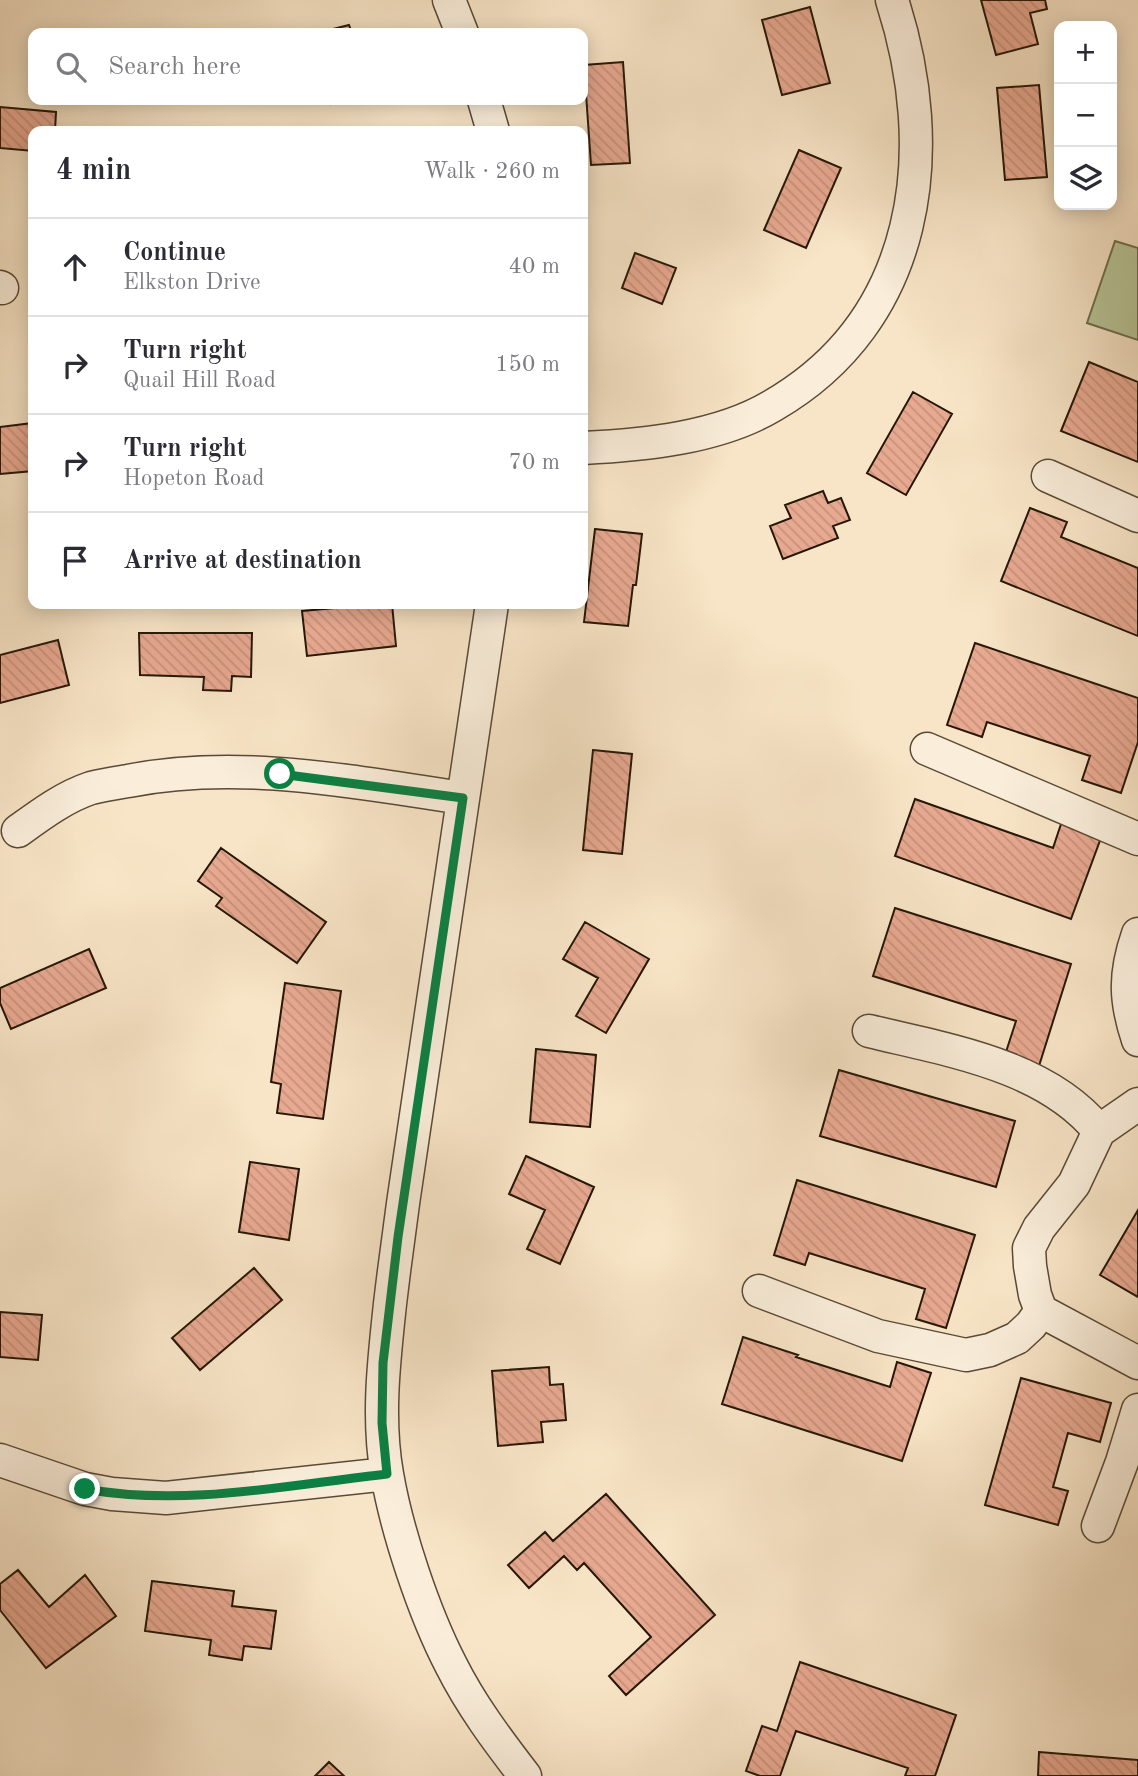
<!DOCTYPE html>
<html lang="en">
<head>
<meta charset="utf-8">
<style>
	:root { --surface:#fff; --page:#f7f7f7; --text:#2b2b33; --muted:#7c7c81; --line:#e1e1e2 }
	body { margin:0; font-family:"Old Standard TT",serif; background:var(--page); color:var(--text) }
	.controls { position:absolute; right:21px; top:21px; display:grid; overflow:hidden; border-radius:14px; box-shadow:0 4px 18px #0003 }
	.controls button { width:63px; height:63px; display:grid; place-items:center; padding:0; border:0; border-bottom:2px solid var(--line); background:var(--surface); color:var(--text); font:35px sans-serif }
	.stop { position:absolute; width:21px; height:21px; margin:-16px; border:5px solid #0b8043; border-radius:50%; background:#fff }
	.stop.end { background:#0b8043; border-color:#fff; box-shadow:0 2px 7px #0008 }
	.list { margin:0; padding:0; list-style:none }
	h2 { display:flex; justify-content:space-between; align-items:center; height:91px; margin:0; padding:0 28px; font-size:30px }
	h2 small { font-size:23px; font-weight:400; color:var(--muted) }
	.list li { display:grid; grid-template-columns:46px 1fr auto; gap:21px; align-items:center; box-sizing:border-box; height:98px; padding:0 28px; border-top:2px solid var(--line) }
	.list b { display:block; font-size:26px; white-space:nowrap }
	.list p { margin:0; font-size:23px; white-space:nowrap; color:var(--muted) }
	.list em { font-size:23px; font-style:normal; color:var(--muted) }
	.icon { flex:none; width:38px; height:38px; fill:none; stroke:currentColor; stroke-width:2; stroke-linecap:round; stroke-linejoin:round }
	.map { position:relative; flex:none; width:1138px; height:1776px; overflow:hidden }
	.search { position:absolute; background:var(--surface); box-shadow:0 4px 18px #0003; left:28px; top:28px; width:560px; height:77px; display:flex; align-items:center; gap:18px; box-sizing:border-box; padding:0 24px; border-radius:14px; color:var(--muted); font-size:26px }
	.panel { position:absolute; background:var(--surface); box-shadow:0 4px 18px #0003; left:28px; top:126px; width:560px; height:483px; border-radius:14px }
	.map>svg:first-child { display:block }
	.green { fill:#b8c699; stroke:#6e6e50; stroke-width:2 }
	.building { fill:url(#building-back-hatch); stroke:#251706; stroke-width:2 }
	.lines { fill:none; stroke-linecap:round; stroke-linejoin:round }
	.minor-casing { stroke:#5a4a36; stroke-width:35 }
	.minor { stroke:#faeedb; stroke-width:32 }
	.route { stroke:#0b8043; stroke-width:9 }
</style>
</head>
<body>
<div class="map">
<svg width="1138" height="1776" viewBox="0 0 1138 1776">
	<defs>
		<pattern id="building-back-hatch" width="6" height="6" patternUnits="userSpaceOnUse" patternTransform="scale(1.75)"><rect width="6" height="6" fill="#e8a991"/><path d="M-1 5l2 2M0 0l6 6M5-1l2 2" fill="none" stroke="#c7917c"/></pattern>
	</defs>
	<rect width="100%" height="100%" fill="#f8e5c7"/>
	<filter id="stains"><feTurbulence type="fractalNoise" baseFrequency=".00286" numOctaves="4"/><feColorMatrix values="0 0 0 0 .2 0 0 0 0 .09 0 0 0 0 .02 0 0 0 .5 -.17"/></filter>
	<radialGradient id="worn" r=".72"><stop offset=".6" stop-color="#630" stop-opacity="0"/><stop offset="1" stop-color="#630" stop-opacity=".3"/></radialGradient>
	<!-- green -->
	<path class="green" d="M1115,241L1138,248V340L1087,323Z"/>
	<!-- building -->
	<path class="building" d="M981,0H1045L1047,9L1030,13L1038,44L996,55Z
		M810,7L830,83L782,95L762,20Z
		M349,25L352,33H317Z
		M623,62L630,163L591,165L584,65Z
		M1039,85L1047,177L1005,180L997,88Z
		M330,100H351L331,104Z
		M0,107L56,112L55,131H33V151L0,148Z
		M799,150L841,168L806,248L764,230Z
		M635,253L676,268L662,304L622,288Z
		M1089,362L1138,382V462L1061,431Z
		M913,392L952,414L906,495L867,473Z
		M33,423V471L0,474V427Z
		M823,491L828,503L841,498L850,520L833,526L838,538L783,559L770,526L791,518L785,505Z
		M1030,508L1067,522L1061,537L1138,568V636L1001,581Z
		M595,529L642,534L636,585H633L628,626L584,622Z
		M380,604H392L396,646L307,656L302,611Z
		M139,633H252L251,677L232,676L231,691L203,690L204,677L140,675Z
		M58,640L69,685L0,703V655Z
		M975,643L1138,698V742L1121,793L1082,780L1090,756L987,722L982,737L947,725Z
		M593,750L632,754L622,854L583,850Z
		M915,799L1053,848L1062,821L1102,835L1071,919L895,856Z
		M221,848L326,922L297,963L216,906L222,898L198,881Z
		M895,908L1071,964L1039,1066L1005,1055L1016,1021L873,976Z
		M585,922L649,959L606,1033L576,1016L598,978L563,959Z
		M89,949L106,988L11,1029L0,1003V988Z
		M285,983L341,991L323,1119L277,1113L281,1084L271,1082Z
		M536,1049L596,1055L590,1127L530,1122Z
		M839,1070L1015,1121L996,1187L820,1136Z
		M526,1156L594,1187L560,1264L527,1249L545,1210L509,1194Z
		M250,1162L299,1169L289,1240L239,1232Z
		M797,1180L975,1235L946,1328L916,1319L925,1289L809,1253L805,1265L774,1255Z
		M1138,1210V1297L1100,1275Z
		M254,1268L282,1300L200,1370L172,1338Z
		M0,1312L42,1315L38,1360L0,1357Z
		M743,1337L798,1355L796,1357L890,1387L897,1362L931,1373L902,1461L722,1404Z
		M549,1367L550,1385L563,1384L566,1420L541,1422L543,1442L498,1446L492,1371Z
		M1021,1378L1111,1403L1100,1442L1068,1433L1053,1487L1068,1491L1058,1525L985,1505Z
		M606,1494L715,1615L626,1695L609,1676L651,1637L584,1563L577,1570L564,1556L529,1588L508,1565L545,1532L553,1541Z
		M18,1570L49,1607L85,1575L116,1616L46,1668L0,1610V1584Z
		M152,1581L234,1591L232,1606L276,1611L271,1649L244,1646L242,1660L209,1655L211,1640L145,1631Z
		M800,1662L956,1715L935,1776H905L908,1768L796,1731L780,1776H760L746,1771L762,1726L777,1731Z
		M1039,1752L1138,1760V1776H1038Z
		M329,1762L344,1776H315Z"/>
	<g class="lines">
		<!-- minor casing -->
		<g class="minor-casing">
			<path id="minor" d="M449,0L462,33
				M484,100L493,131
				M0,287L2,288
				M583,448C644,445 718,438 772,406C921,320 941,151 892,0
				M1048,476L1138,516
				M492,604C466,779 440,954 414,1129C405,1187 397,1245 390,1304C384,1360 377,1418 387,1474C397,1532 424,1613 451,1665C471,1705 498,1741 525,1776
				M927,749L1138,839
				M18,831C40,815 64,797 91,788C103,785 116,783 128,781C239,759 353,782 463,798
				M1138,934C1124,974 1125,1001 1138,1040
				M869,1031C947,1050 1046,1065 1099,1131
				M1138,1104L1099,1131L1074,1184L1039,1228L1029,1248L1030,1266L1035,1295L1041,1311L1138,1363
				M759,1291L878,1336L966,1355L990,1350L1017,1338L1031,1325L1041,1311
				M0,1460L85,1489L112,1494L166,1498L387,1474
				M1098,1526L1122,1462L1138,1410"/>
		</g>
		<!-- minor -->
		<use href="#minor" class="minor"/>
	</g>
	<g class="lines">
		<!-- route -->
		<path class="route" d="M85,1489C185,1507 287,1485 387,1474L382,1423L383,1363L398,1237L463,798L280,774"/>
	</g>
	<rect width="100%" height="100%" filter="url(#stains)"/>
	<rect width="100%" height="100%" fill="url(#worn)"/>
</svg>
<div class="controls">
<button>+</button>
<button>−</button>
<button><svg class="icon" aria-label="layers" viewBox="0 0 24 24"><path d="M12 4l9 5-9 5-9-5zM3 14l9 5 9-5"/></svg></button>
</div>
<div class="stop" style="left:280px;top:774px"></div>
<div class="stop end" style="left:85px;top:1489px"></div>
<div class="search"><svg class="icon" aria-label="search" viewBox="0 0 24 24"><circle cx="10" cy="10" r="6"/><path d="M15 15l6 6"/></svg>Search here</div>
<section class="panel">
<h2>4 min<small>Walk · 260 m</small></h2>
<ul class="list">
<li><svg class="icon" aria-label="ahead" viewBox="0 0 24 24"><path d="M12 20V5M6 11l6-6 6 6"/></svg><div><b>Continue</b><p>Elkston Drive</p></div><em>40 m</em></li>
<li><svg class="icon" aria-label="right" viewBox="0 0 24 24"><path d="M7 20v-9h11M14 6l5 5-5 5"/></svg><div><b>Turn right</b><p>Quail Hill Road</p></div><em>150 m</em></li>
<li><svg class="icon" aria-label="right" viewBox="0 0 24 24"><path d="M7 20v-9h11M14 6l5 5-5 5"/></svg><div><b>Turn right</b><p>Hopeton Road</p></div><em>70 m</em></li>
<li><svg class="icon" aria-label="arrive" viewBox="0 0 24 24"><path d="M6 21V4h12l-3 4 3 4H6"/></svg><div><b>Arrive at destination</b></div></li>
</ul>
</section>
</div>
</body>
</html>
